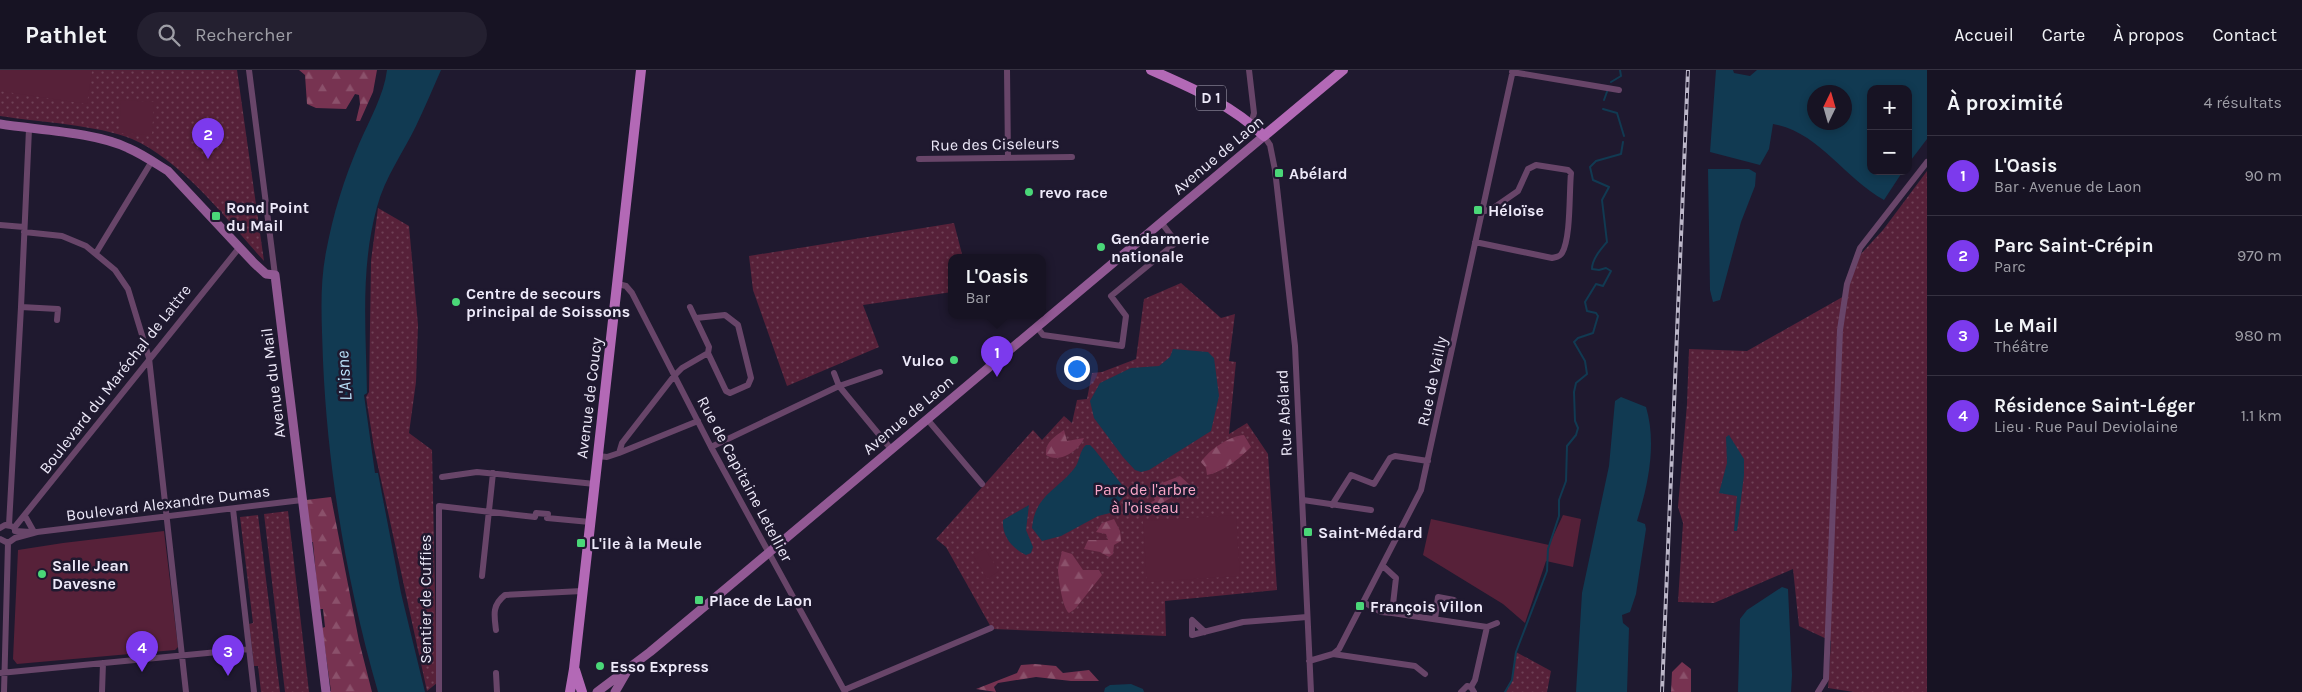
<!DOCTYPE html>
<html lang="fr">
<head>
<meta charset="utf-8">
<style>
	:root { --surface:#171323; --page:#242030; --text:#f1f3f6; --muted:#9e9ea6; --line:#363241; --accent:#7c3aed }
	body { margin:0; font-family:Karla,sans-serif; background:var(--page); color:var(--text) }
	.controls { position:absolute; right:15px; top:15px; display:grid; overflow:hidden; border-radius:10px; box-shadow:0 2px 8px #0003 }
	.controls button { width:45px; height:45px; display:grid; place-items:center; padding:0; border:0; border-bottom:1px solid var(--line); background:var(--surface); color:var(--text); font:25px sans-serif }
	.compass { position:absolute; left:1807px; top:15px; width:45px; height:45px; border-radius:50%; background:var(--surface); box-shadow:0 2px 8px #0003; rotate:5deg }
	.you { position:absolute; left:1076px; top:298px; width:18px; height:18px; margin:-12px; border:4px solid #fff; border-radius:50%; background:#1a73e8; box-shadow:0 0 0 8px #1a73e833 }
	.badge { display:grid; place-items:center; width:32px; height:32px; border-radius:50%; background:var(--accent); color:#fff; font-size:16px; font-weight:700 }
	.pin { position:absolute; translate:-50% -41px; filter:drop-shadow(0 1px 2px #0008) }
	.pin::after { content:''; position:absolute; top:26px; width:18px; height:15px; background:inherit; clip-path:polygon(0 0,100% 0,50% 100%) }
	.popup { position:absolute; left:948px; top:184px; width:98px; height:65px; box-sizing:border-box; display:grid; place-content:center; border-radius:10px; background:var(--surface); filter:drop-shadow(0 1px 4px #0005); font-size:16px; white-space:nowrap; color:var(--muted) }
	.popup b { font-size:19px; color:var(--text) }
	.popup::after { content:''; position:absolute; left:50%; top:100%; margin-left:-10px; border:10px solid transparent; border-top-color:var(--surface) }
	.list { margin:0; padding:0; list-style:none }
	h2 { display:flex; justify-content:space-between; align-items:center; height:65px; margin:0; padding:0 20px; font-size:21px }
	h2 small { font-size:16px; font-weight:400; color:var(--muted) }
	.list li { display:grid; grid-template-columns:32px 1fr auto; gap:15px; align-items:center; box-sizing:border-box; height:80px; padding:0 20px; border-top:1px solid var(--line) }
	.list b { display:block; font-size:19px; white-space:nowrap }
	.list p { margin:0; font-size:16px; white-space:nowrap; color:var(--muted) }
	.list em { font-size:16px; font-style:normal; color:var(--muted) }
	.icon { flex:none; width:28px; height:28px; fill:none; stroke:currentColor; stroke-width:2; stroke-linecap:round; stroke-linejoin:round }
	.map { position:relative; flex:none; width:1927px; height:622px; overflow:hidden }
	header { display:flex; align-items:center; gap:30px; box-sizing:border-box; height:70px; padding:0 25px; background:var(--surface); border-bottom:1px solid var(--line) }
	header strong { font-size:24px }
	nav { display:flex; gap:28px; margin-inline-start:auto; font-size:18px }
	.search { width:350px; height:45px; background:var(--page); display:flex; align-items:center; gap:12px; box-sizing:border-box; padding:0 18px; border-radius:28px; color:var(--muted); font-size:19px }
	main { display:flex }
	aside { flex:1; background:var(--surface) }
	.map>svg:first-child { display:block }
	.grass { fill:url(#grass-dots) }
	.forest { fill:url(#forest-firs) }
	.garden { fill:#572139 }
	.water { fill:#113a52; fill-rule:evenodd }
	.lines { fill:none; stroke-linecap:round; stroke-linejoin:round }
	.stream { stroke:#113a52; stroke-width:2 }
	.street { stroke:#684569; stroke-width:6 }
	.secondary { stroke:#925994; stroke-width:9 }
	.primary { stroke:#b369b6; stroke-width:10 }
	.rail-casing { stroke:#bcb7c9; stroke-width:4 }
	.rail { stroke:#1f192f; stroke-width:2; stroke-dasharray:5.5; stroke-linecap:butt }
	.poi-dot { fill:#4ad778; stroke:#1f192f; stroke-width:2 }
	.labels { text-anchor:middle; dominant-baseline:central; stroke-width:5; stroke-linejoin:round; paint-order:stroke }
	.shield { fill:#1f192f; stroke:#afabbc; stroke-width:1 }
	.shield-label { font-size:15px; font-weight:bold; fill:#ede9f9 }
	.street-label { font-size:16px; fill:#ede9f9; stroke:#1f192f }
	.poi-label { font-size:16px; font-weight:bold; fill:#ede9f9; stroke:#1f192f; text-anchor:start }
	.park-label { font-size:16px; fill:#faa6c7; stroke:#1f192f }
	.water-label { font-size:18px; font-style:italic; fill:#b9dff8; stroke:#1f192f }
</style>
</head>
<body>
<header>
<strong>Pathlet</strong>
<div class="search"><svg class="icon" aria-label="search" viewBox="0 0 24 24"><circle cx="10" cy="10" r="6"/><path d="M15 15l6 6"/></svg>Rechercher</div>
<nav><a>Accueil</a><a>Carte</a><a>À propos</a><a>Contact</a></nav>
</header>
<main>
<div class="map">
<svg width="1927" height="622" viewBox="0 0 1927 622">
	<defs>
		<pattern id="grass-dots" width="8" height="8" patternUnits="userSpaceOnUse" patternTransform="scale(1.25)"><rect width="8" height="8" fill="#572139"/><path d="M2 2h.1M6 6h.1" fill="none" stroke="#6f4156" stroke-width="1.8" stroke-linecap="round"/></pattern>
		<pattern id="forest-firs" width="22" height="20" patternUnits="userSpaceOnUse" patternTransform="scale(1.25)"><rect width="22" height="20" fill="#773351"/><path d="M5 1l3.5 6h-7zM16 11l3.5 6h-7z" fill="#8b516b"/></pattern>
	</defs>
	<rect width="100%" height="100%" fill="#1f192f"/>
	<!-- grass -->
	<path class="grass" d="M0,0H237L264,191C226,149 184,92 132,69C98,55 38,52 0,46Z
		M1927,101V622H1854L1828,618L1831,571L1799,556L1793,499L1714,533L1678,532L1683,453L1678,437L1687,334L1689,279L1747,281L1846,225L1859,186L1883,160Z
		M378,138L409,156L418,255L416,312L409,363L432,380L437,613L427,621L374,378L366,327L369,322L371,191Z
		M954,153L963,188H952V222L863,235L879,277L787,316L753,220L749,186Z
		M1181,213L1221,248L1235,244L1229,291L1236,292L1229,364L1247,353L1268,384L1277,520L1165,531L1166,566L992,559L946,477L936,469L1033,360L1042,370L1064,346L1072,353L1077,330L1087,329L1092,303L1102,302L1136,289L1144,229Z
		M288,441L309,622H285L264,444Z
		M258,445L280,622H261L258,596H254L249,554L253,553L240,447Z
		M1516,582L1551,601L1547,622H1505L1512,610Z"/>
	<!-- forest -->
	<path class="forest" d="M299,0H377L373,22L360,51H356L360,34L359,25L355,24L346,39L316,38L307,34L305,5Z
		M1064,360L1067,371L1084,368C1079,381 1059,394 1046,385C1045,372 1054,367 1064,360Z
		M1244,365L1251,377C1239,389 1223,402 1207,405L1206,398L1201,392C1209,380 1229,366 1244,365Z
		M1180,406L1190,415C1176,424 1156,441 1138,438L1139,433H1151L1155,430L1149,418Z
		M331,427L359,571L372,622H329L331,621L322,558L325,557L323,539H319L313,472H311L306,430Z
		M1114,449L1120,461L1121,471L1114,475L1113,484L1109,487L1100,482L1084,479L1088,470H1108L1106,464L1096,462L1102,453Z
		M1062,481L1072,484L1083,500H1099L1102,505L1075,539L1069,543C1062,537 1059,510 1058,501C1058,495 1061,487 1062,481Z
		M1682,592L1691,599V622H1671L1672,602Z
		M1035,594L1056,596L1063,603L1089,600L1099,611H1071L1036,607L998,613L994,617L996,622L976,619L1017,603L1021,595Z"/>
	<!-- garden -->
	<path class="garden" d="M0,0H92L87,34L0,21Z
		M121,30L154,32L152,65L119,63Z
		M1236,445L1240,506L1147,512L1143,451Z
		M1563,445L1581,449L1573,497L1546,491L1525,553L1503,534L1423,485L1431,449L1549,475Z
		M164,461L178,577L175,580L17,594L13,589L18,480L63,473Z
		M985,479L999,501L987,509L973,485Z"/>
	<!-- water -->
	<path class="water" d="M387,0H441C433,18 425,37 416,56C403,83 385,107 377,137C360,198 366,261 367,323L364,325L375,403H378L401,523L425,622H378C347,514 328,403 323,291C322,255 319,218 326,182C333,144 344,109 359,74C369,51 384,25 387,0Z
		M1716,0H1733L1734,3L1750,6L1757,0H1927V69L1908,94V19H1871V101H1903L1884,130C1844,108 1819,62 1773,54L1769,79L1760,95L1710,82ZM1814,22H1844V52H1814Z
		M1708,99H1749L1756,103L1755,116L1741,152L1720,230L1713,232L1710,220Z
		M1173,279L1208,282L1214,288L1219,326L1211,361L1149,400L1141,402L1135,400L1123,387L1094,348L1090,331L1100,313L1131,298L1159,296L1170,287Z
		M1621,327L1646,337C1657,374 1648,415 1637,451L1645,454L1646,459L1636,524L1630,542L1622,545L1623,553L1629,558L1627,622H1576L1582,523L1609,396L1615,331Z
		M1729,365L1744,389V405L1737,461H1734L1737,426L1719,423L1727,393L1726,367Z
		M1086,375H1090L1094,379L1126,420L1124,426L1110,443L1098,446L1061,466L1042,471L1032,458C1035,424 1059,420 1076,396C1080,389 1080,380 1086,375Z
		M1029,435L1026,460L1033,477L1031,483L1026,485C1012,478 1002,467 1003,450Z
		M1782,517L1788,519L1792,605L1791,622H1738L1740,549L1747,540Z
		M1131,614L1143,619L1144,622H1104L1105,618L1110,615Z"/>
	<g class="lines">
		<!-- stream -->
		<path class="stream" d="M1611,12L1621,6L1620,0
			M1604,30L1608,19
			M1603,39L1617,43L1624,66
			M1505,622L1512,610L1516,582L1547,501L1548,479L1559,446V430L1566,411L1567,376L1576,365L1578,358L1575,351L1574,322L1576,313L1587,304L1585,291L1574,272L1578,268L1593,263L1598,246L1596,243L1587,241L1585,232L1596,214L1603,216L1611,201L1606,198L1599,200L1592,199C1592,189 1601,179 1607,172L1602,130L1609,117L1593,110L1590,97L1596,91L1621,84L1623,72"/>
		<!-- street -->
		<path class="street" d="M249,0L275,205
			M1007,0L1008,88
			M1249,0L1254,43L1251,54
			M1512,2L1619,20
			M1264,66L1270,75L1275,100L1295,276L1311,622
			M919,89L1072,87
			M0,155L24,157
			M24,162L62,166L86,176L115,200L128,219L149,288L186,622
			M1475,172L1552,188C1556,187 1560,187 1562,183C1571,168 1569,123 1571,103L1568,100L1536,95L1528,99L1518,121L1492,139L1481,142
			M96,183L152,91
			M618,214L626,216L632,223L711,377L845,622
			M21,237L29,59
			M690,237L709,277L708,283L726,321L730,323L748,315L751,308L738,255L725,245L696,248
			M1037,257L1043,265L1122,276L1126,246L1111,226L1173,175V168L1161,152
			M834,303L839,316L880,302
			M927,349L982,414
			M711,377L839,316L891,379
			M619,383L698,351
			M598,386L607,387L619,383L622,373L674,306L682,298L708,283
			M442,407L477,402L595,414
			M1303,430L1371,440
			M1332,435L1351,405L1374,414L1390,388L1395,386L1428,391
			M233,439L254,622
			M25,446L34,462
			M9,455L21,237L58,239L57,250
			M0,458L5,455L11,456
			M14,458L239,178
			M15,461L31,462
			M0,469L8,473L15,468L37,462L302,430
			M482,506L493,403
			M1365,533L1381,542L1392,543L1396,508L1383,496
			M1392,543L1487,557L1475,610L1471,617
			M1435,549L1438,527L1454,530
			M1487,557L1497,553
			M496,560C494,545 492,535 505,525L582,521
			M1205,562L1192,550V565L1243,552L1307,547
			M1333,584L1415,596L1425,604
			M1309,591L1333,584L1339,579L1421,420L1513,0
			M0,603L249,579
			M496,603L497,622
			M844,620L991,558
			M4,622L8,473
			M102,622L103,593
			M439,622V436L535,447L536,443L548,444L547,448L590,452
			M1461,622L1467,616L1471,617L1474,622
			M1818,622L1826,609L1840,260L1847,214L1860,178L1927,92"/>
		<!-- secondary -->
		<path class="secondary" d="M0,54C37,60 95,62 128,78C142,84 155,93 168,101L254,193L266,204L275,205L326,622
			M597,622L650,582L741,506L1264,66
			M615,622L626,603"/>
		<!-- primary -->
		<path class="primary" d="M1151,0C1192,18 1232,35 1264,66L1343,0
			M575,600L582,622
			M570,622L574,599L641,0"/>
		<!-- rail casing -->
		<g class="rail-casing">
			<path id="rail" d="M1662,622L1688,0"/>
		</g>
		<!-- rail -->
		<use href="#rail" class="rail"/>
	</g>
	<!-- markers -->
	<g class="poi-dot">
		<rect x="1274" y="98" width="10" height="10" rx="2.5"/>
		<circle cx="1029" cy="122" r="5"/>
		<rect x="1473" y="135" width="10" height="10" rx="2.5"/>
		<rect x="211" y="141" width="10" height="10" rx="2.5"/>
		<circle cx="1101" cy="177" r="5"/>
		<circle cx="456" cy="232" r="5"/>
		<circle cx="954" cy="290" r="5"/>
		<rect x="1303" y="457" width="10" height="10" rx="2.5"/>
		<rect x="576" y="468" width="10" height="10" rx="2.5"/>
		<circle cx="42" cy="504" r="5"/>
		<rect x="694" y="525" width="10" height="10" rx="2.5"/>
		<rect x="1355" y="531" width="10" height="10" rx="2.5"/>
		<circle cx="600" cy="596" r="5"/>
	</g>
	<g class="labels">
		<!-- shield labels -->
		<rect class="shield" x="1196" y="15.5" width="30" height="25" rx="4"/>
		<g class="shield-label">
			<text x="1211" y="28">D 1</text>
		</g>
		<!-- street labels -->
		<g class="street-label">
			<text transform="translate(995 74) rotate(-1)">Rue des Ciseleurs</text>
			<text transform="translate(1218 85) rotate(-40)">Avenue de Laon</text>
			<text transform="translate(115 309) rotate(-52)">Boulevard du Maréchal de Lattre</text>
			<text transform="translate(1432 311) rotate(-78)">Rue de Vailly</text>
			<text transform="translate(273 313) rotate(-97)">Avenue du Mail</text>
			<text transform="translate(589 328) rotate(-83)">Avenue de Coucy</text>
			<text transform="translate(1284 343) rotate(-93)">Rue Abélard</text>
			<text transform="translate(908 345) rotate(-40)">Avenue de Laon</text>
			<text transform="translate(745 409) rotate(62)">Rue de Capitaine Letellier</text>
			<text transform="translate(168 433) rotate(-7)">Boulevard Alexandre Dumas</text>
			<text transform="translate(425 529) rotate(-90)">Sentier de Cuffies</text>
		</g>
		<!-- poi labels -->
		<g class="poi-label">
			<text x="1289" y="103">Abélard</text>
			<text x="1039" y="122">revo race</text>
			<text x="226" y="137">Rond Point<tspan x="226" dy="18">du Mail</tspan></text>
			<text x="1488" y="140">Héloïse</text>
			<text x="1111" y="168">Gendarmerie<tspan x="1111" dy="18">nationale</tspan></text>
			<text x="466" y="223">Centre de secours<tspan x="466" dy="18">principal de Soissons</tspan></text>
			<text x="944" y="290" text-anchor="end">Vulco</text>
			<text x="1318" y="462">Saint-Médard</text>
			<text x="591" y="473">L'ile à la Meule</text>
			<text x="52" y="495">Salle Jean<tspan x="52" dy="18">Davesne</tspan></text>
			<text x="709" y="530">Place de Laon</text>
			<text x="1370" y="536">François Villon</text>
			<text x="610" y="596">Esso Express</text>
		</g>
		<!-- park labels -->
		<g class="park-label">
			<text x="1145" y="419">Parc de l'arbre<tspan x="1145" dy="18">à l'oiseau</tspan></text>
		</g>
		<!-- water labels -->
		<g class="water-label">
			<text transform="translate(344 306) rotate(-94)">L'Aisne</text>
		</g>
	</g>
</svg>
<div class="controls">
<button>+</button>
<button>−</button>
</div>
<svg class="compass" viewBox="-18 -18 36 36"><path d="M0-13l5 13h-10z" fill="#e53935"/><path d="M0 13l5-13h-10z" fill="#9e9ea6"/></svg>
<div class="you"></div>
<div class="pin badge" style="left:997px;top:307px">1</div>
<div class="popup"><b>L'Oasis</b>Bar</div>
<div class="pin badge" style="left:208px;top:89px">2</div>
<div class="pin badge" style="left:228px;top:606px">3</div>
<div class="pin badge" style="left:142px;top:602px">4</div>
</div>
<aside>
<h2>À proximité<small>4 résultats</small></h2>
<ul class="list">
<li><span class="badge">1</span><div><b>L'Oasis</b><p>Bar · Avenue de Laon</p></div><em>90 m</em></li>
<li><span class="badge">2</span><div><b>Parc Saint-Crépin</b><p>Parc</p></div><em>970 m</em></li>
<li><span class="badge">3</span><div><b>Le Mail</b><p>Théâtre</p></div><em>980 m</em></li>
<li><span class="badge">4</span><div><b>Résidence Saint-Léger</b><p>Lieu · Rue Paul Deviolaine</p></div><em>1.1 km</em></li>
</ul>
</aside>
</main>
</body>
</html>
